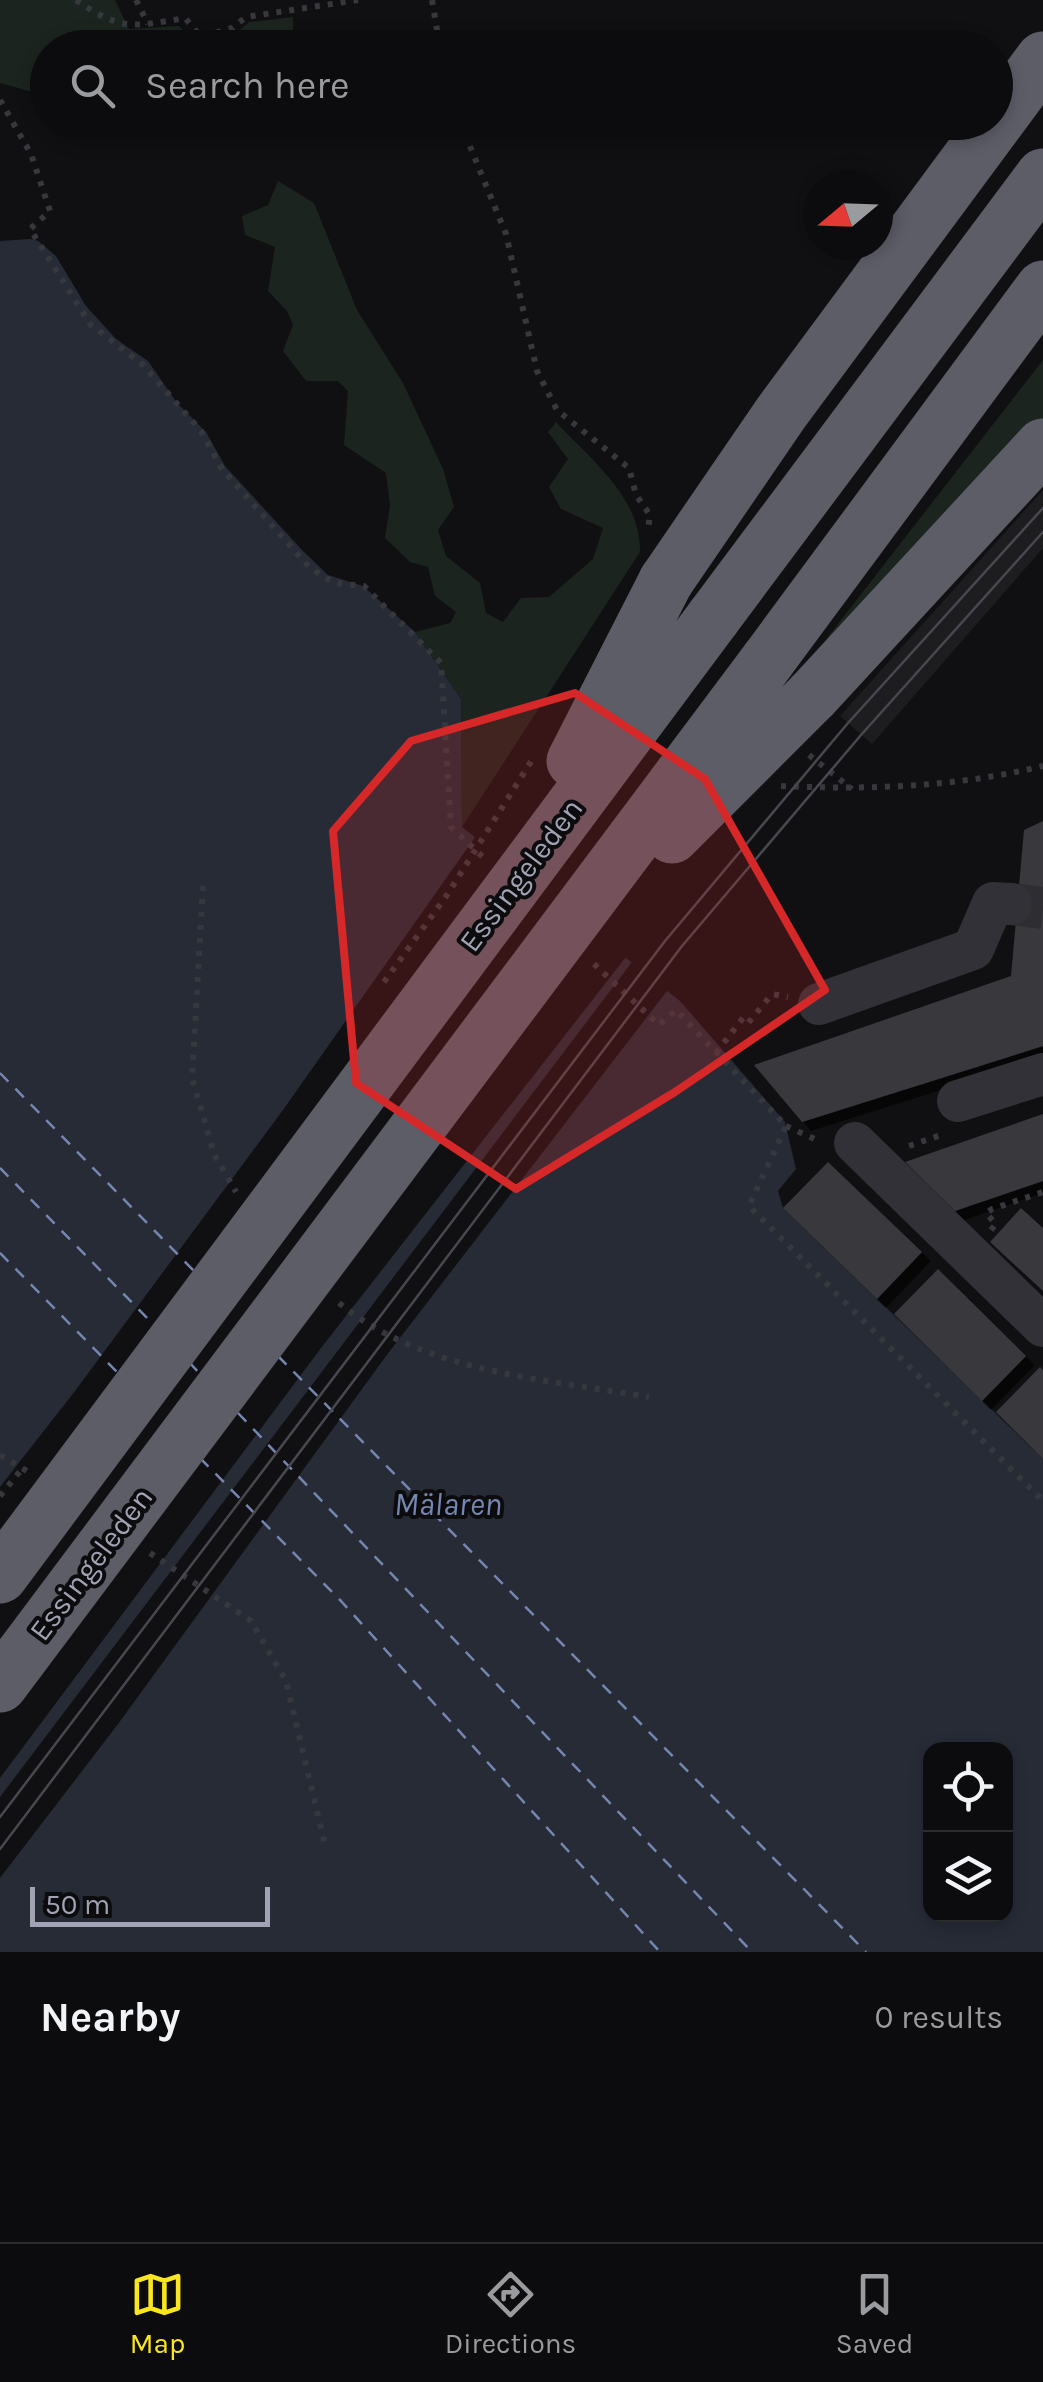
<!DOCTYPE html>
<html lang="en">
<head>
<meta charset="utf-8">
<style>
	:root { --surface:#0c0c0e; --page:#1a1a1c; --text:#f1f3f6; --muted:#9a9b9e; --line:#2c2c2e; --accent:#fae620 }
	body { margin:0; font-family:Karla,sans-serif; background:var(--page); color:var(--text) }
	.controls { position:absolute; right:30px; bottom:30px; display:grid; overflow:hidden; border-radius:20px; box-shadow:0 5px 15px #0003 }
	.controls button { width:90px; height:90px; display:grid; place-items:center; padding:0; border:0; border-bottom:2px solid var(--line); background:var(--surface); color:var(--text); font:50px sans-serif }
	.compass { position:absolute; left:803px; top:170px; width:90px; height:90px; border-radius:50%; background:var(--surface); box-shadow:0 5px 15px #0003; rotate:251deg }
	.scale { position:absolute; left:30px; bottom:25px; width:240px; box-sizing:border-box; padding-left:10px; border:5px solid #a1a2b3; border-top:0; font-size:28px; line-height:35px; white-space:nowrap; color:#a1a2b3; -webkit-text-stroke:8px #0c0b0d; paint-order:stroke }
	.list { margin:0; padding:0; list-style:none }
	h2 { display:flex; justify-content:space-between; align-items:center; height:130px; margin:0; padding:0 40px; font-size:42px }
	h2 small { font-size:32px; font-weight:400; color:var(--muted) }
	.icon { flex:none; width:55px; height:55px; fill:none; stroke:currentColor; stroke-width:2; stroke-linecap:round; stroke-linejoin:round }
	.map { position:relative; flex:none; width:1043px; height:1952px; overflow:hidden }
	.search { position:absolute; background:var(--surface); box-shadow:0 5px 15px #0003; left:30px; right:30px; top:30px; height:110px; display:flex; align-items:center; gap:25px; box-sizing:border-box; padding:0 35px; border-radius:55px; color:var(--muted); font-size:38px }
	.sheet { height:290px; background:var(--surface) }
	nav { display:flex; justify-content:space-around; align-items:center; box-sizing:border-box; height:140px; border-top:2px solid var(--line); background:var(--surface); font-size:28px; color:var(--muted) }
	nav a { display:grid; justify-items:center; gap:5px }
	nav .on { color:var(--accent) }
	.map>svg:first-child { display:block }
	.built { fill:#1d1c1f }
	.green { fill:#1c241f }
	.water { fill:#262b36; fill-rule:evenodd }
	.pier { fill:#101012 }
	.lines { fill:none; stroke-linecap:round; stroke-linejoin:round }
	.ferry { stroke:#7586b1; stroke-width:2.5; stroke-dasharray:12 10; stroke-linecap:butt }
	.building { fill:#38373d; filter:url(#shadow) }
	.minor-tunnel { stroke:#2d2d32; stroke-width:42; stroke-dasharray:42 21; stroke-linecap:butt }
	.path { stroke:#37373e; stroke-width:6; stroke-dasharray:5 8; stroke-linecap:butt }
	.minor { stroke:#313137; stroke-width:42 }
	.highway { stroke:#5d5d68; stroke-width:55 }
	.tram { stroke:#484850; stroke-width:2.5 }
	.path-bridge { stroke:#37373e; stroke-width:6; stroke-dasharray:5 8; stroke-linecap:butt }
	.highway-bridge { stroke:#5d5d68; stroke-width:55 }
	.marked { fill:#d62828; fill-opacity:0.2; stroke:#d62828; stroke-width:8; stroke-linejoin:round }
	.labels { text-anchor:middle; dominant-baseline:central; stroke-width:8; stroke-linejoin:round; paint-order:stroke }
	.street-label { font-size:30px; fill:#a1a2b3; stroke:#0c0b0d }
	.water-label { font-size:32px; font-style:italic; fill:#7586b1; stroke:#0c0b0d }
</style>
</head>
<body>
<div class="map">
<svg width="1043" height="1952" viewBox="0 0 1043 1952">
	<defs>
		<filter id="shadow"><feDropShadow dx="9" dy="9" stdDeviation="0" flood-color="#0009"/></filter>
	</defs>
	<rect width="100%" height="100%" fill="#101012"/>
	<!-- built -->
	<path class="built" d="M1043,490V548L872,744L840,716Z"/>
	<!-- green -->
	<path class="green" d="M0,0H115L129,29L179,26L198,44L236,33L249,22L293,17V47L48,48L47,96L0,83Z
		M278,181L314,203L357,310L403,383L443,469L454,507L438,530L446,556L480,583L486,613L503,622L521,598L549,597L593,559L603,528L561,509L549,487L568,459L548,432L556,422C591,460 641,497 640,552L462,827L461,699L415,632L450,623L456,612L435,596L428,567L410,562L385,538L390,505L386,473L344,445L348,391L338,381H306L283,351L293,325L287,311L268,291L275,247L245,235L242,216L268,205Z
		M1043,360V419L813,665L827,638Z"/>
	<!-- water -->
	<path class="water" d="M30,239L38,241L56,256L86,306L116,339L148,361L177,403L206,432L225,466L302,550L328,575L363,586L415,632L461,699L462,827L680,1001L785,1122L796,1169L778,1191L783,1208L1043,1459V1952H0V241ZM930,1750H1006V1914H930Z"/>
	<!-- pier -->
	<path class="pier" d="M478,833L629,953L321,1348L0,1778V1487L75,1391L283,1110Z
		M635,958L670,987L386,1356L118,1724L0,1878V1797Z"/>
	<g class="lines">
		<!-- ferry -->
		<path class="ferry" d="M0,1073L195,1272
			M0,1168L153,1324
			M0,1253L118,1373
			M278,1356L866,1952
			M189,1362L201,1375
			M238,1413L752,1952
			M200,1458L341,1601L660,1952"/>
	</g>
	<!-- building -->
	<path class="building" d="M1043,821V1046L802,1122L754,1065L1011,976L1024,830Z
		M1043,1114V1181L955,1211L905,1162Z
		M828,1162L922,1252L877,1299L783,1208Z
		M1021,1208L1043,1228V1291L990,1242Z
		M938,1269L1026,1356L982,1401L894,1314Z
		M1040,1367L1043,1370V1459L996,1412Z"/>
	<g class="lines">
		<!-- minor-tunnel -->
		<path class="minor-tunnel" d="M1011,904L1043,908"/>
		<!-- path -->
		<path class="path" d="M76,0C120,31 133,27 185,18L201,37L232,28L246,17L358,0
			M136,0L148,24
			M432,0L440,48
			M0,100L31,154L50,211L30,229L90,324L142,364L201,431L222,469L309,567L334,583L364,586L441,663L451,827L484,858
			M460,122L506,234L537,371L557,410L629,468L636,495L650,515L648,529
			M809,755L852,789
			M781,786C869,790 957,787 1043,766
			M203,886L192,1078L214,1154L236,1192
			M594,964L659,1025L676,1010L786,1126L749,1206L1043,1501
			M716,1053L743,1018L748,1023L772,994L788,997
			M786,1126L819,1141
			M909,1146L944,1134
			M991,1230L996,1224L986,1213L992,1209L1043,1192
			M339,1303C425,1373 544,1379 649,1397
			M0,1455L27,1471
			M150,1553L251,1621L286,1681L326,1849"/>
		<!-- minor -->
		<path class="minor" d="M819,1004L973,949L993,903L1011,904
			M958,1101L1043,1074
			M855,1143L1043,1326"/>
		<!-- highway -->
		<path class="highway" d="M666,581L781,413L1043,59
			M713,618L1043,176
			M768,660L1043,288
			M813,695L1043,446"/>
		<!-- tram -->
		<path class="tram" d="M0,1817L665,941L848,723L1043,508
			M0,1849L682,946L861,735L1043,532"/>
		<!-- path-bridge -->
		<path class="path-bridge" d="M384,982L447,895L532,760
			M0,1496L21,1470"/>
		<!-- highway-bridge -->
		<path class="highway-bridge" d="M574,761L666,581
			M672,836L813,695
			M0,1576L713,618
			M0,1685L768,660"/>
	</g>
	<!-- marked area -->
	<path class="marked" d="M575,693L705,779L825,990L675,1092L516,1189L356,1083L333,831L411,741Z"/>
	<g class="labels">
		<!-- street labels -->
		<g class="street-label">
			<text transform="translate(521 875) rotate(-53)">Essingeleden</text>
			<text transform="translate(91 1564) rotate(-53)">Essingeleden</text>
		</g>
		<!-- water labels -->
		<g class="water-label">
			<text x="448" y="1504">Mälaren</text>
		</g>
	</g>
</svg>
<div class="controls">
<button><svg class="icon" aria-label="locate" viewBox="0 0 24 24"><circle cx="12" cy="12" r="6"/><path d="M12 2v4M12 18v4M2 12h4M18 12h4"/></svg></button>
<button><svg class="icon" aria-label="layers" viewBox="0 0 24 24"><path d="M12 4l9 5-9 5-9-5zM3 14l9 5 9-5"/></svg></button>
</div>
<svg class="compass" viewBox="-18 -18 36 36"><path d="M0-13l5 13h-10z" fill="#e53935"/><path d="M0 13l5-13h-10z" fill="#9a9b9e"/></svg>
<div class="scale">50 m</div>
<div class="search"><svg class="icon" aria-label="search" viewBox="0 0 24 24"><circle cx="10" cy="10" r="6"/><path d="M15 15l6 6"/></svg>Search here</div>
</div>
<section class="sheet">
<h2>Nearby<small>0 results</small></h2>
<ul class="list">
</ul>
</section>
<nav>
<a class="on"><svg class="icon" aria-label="map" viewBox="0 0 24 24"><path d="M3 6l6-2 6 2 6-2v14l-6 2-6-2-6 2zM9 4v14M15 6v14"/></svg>Map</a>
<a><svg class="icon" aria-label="directions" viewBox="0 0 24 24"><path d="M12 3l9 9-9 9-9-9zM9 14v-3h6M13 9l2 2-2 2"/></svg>Directions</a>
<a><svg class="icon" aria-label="saved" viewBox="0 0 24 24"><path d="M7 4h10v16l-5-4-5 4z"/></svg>Saved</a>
</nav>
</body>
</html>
